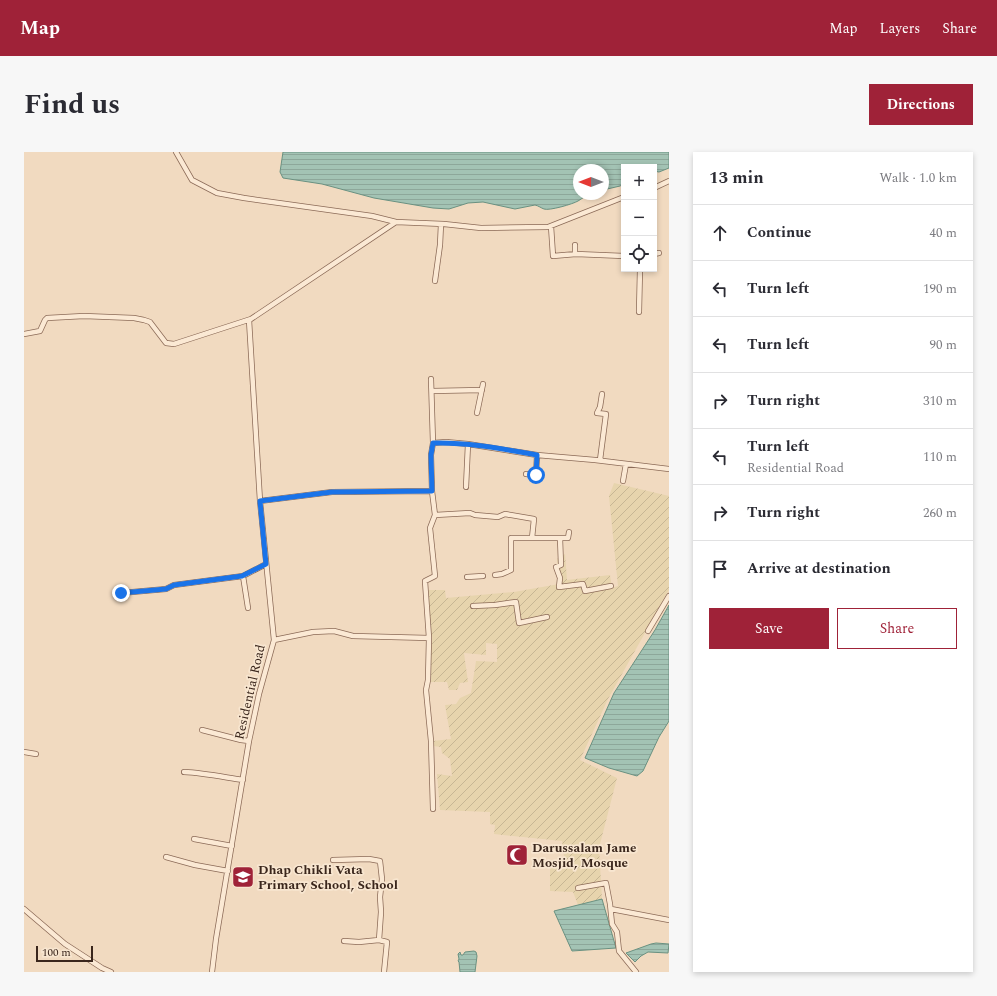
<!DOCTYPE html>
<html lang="en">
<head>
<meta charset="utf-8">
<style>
	:root { --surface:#fff; --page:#f7f7f7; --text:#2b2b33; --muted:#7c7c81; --line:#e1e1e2; --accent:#9f2238 }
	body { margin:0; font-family:Spectral,serif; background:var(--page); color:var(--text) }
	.controls { position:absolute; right:12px; top:12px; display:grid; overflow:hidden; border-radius:0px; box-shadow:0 2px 6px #0003 }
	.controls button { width:36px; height:36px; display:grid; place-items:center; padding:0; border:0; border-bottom:1px solid var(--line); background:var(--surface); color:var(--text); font:20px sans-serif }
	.compass { position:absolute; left:549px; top:12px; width:36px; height:36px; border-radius:50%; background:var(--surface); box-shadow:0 2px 6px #0003; rotate:270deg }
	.scale { position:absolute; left:12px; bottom:10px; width:57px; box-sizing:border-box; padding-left:4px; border:2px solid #3a261c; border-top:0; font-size:11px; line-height:14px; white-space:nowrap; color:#3a261c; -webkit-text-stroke:3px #f8e6d0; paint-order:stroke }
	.stop { position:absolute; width:12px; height:12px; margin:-9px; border:3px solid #1a73e8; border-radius:50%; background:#fff }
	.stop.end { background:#1a73e8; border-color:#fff; box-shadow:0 1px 4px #0008 }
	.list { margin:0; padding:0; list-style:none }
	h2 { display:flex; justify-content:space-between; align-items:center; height:52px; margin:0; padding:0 16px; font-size:17px }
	h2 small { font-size:13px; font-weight:400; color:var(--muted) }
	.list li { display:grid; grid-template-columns:26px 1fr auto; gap:12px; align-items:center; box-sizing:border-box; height:56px; padding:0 16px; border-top:1px solid var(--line) }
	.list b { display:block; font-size:15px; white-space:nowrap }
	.list p { margin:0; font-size:13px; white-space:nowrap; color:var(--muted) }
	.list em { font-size:13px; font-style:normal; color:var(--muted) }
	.actions { display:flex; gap:8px; padding:12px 16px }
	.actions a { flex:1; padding:9px 0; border:1px solid var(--accent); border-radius:0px; text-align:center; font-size:14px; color:var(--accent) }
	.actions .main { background:var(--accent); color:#fff }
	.icon { flex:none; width:22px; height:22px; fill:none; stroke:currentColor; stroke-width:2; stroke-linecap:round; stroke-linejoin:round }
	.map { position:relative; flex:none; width:645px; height:820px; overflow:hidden; border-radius:0px }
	header { display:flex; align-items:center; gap:24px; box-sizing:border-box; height:56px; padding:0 20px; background:var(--accent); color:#fff }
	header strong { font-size:19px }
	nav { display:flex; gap:22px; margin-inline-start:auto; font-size:14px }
	.intro { display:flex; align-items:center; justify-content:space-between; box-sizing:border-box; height:96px; padding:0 24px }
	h1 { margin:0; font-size:28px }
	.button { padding:10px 18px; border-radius:0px; background:var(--accent); color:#fff; font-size:14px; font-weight:700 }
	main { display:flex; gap:24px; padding:0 24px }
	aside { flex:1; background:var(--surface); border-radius:0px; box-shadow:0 2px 6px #0003 }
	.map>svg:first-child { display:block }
	.farmland { fill:url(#farmland-furrows) }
	.water { fill:url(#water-rules); stroke:#6a9181 }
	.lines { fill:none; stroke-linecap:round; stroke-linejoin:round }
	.minor-casing { stroke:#8b6a57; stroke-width:6 }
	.minor { stroke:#fbe9d4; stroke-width:4.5 }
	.route { stroke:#1a73e8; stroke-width:5 }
	.labels { text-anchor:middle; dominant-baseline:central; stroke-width:3.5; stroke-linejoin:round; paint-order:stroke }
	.street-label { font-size:13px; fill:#3a261c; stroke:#f8e6d0 }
	.poi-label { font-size:13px; font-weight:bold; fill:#3a261c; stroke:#f8e6d0; text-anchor:start }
</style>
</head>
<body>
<header>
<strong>Map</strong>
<nav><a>Map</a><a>Layers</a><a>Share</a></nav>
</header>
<div class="intro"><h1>Find us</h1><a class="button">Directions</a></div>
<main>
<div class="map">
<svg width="645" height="820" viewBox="0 0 645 820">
	<defs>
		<pattern id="farmland-furrows" width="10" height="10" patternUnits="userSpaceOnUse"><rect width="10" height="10" fill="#e7d4ad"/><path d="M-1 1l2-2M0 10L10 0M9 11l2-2" fill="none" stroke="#c7b694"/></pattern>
		<pattern id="water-rules" width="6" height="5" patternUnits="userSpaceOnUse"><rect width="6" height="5" fill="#a3c3b4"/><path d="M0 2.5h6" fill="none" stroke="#8da79a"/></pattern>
	</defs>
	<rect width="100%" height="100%" fill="#f1dac0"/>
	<!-- farmland -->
	<path class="farmland" d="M590,331L645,344V438L584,547L556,608L593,626L575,696L578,747L554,753L549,740L526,739V717L541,712L538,689L470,682L471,673L466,672V660L416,658L413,622L428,624L426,607L418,601L417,595L409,594V589L427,587L421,553L432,552L436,546L447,541L452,509L473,510V492L462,491V503L440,501L444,530L436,531L433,538H425L423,530H406L407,507L402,438H421L422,446L490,440L535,432L533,407L541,402L543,428L586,423L588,436L594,434L585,344Z"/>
	<!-- water -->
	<path class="water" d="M259,0H645V16L635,20L630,19V15H600V32L596,34L579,38V18H555V42H565C561,44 558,47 554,49C549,52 525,59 520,57C517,56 515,54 511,53L491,57L459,50L444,51L425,57L409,56L350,46L298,32L259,26L256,20Z
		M645,453V569L635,585L619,619L613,624L585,616L561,606L590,541L631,478Z
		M578,747L592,796L548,799L530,759Z
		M632,791L645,792L644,801L624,800L617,804L611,810L602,801L627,792Z
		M450,799L452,800L453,804L451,820H436L435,810L434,809L435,807L434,802L436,800L437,803H439L441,800Z"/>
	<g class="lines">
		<!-- minor casing -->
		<g class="minor-casing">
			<path id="minor" d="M152,0L168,28L193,41L220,46L348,64L372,70
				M630,36L645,29
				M527,74L529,104L552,102L600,104
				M551,102V93
				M630,102L635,101
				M411,129L416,93L417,72
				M615,160L616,117
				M0,182L16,179L21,168L23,166L60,164L110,166L120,168L126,170L142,191L150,192L227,167L372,70L420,72L457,76L524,75L600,45
				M407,227L409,291
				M408,239L458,238
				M453,261L459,232
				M576,308L582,262L573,261L576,255L578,242
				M502,322L512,323L513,303
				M599,329L602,312
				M442,335L444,292
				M408,339L411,363L406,376L411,424L401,429L405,486L404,528L402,538L407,589L409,657
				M236,349L308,340L408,339L407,303L409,291L422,290L444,292L513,303L571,308L645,317
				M411,363L446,361L451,363L474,365L481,362L510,367L508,386H544L545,380
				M536,386L537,413L532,415L536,426L535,435L559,432L561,439L587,434
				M471,423L478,422L487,418V386H508
				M219,424L224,456
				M443,425L459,424
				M97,441L142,437L150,433L219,424L242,412
				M449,454L471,453L492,450L495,471L523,465
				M624,479L645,444
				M250,488L289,480L310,479L329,484L405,486
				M178,578L217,588L225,589
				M0,600L12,602
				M160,620C180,621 199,625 219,628
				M170,687L208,694
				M142,705L171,713L204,719
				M309,708L345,707L356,709L358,727L356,745L357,760L355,788
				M554,736L582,731L586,752L588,772L593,780L595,799L612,820
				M0,757L41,792L78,816L87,820
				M587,757L645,768
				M320,789L335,790L355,788L363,790L360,820
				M188,820L192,787L225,589L235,542L250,488L236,349L225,168"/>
		</g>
		<!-- minor -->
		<use href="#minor" class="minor"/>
	</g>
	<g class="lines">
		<!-- route -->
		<path class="route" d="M97,441L142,437L150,433L218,424L242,412L236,349L308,340L408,339L407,303L409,291C444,290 479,297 513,303L512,323"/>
	</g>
	<!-- icons -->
	<defs>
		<g id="mosque-square" transform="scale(1.15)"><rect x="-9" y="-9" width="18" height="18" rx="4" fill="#9f2238" stroke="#f8e6d0"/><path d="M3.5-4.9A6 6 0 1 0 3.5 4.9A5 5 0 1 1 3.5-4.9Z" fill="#fff"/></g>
		<g id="school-square" transform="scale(1.15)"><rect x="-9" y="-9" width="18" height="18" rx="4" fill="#9f2238" stroke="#f8e6d0"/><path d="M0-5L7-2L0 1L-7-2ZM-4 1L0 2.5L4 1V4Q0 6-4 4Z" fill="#fff"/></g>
	</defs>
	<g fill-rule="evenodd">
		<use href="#mosque-square" x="493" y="703"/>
		<use href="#school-square" x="219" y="725"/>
	</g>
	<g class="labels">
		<!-- street labels -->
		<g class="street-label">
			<text transform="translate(226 540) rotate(-77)">Residential Road</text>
		</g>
		<!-- poi labels -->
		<g class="poi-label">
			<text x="508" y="696">Darussalam Jame<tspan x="508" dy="15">Mosjid, Mosque</tspan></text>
			<text x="234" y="718">Dhap Chikli Vata<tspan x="234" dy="15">Primary School, School</tspan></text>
		</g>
	</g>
</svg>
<div class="controls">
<button>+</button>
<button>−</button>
<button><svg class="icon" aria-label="locate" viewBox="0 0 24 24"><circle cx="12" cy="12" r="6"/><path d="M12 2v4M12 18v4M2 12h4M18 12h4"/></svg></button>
</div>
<svg class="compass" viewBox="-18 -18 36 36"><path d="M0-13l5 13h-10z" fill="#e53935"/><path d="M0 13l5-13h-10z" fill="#7c7c81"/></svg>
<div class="scale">100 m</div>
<div class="stop" style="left:512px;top:323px"></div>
<div class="stop end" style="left:97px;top:441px"></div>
</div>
<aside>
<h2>13 min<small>Walk · 1.0 km</small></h2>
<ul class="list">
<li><svg class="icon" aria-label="ahead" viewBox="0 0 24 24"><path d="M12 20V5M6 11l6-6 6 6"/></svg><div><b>Continue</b></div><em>40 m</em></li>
<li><svg class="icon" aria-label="left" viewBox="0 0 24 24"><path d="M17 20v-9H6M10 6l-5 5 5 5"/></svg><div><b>Turn left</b></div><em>190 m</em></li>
<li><svg class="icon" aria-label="left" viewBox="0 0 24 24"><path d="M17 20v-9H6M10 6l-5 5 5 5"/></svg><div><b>Turn left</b></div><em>90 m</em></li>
<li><svg class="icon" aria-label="right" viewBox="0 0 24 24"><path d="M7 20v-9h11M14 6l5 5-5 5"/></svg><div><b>Turn right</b></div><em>310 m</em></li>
<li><svg class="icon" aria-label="left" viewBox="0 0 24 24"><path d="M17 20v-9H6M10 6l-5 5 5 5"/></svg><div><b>Turn left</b><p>Residential Road</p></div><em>110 m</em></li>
<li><svg class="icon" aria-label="right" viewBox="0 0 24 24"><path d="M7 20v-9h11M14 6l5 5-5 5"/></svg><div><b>Turn right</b></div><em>260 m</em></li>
<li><svg class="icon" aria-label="arrive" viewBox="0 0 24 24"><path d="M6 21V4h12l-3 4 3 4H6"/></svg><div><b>Arrive at destination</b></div></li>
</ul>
<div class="actions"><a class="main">Save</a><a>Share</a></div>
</aside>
</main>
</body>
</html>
